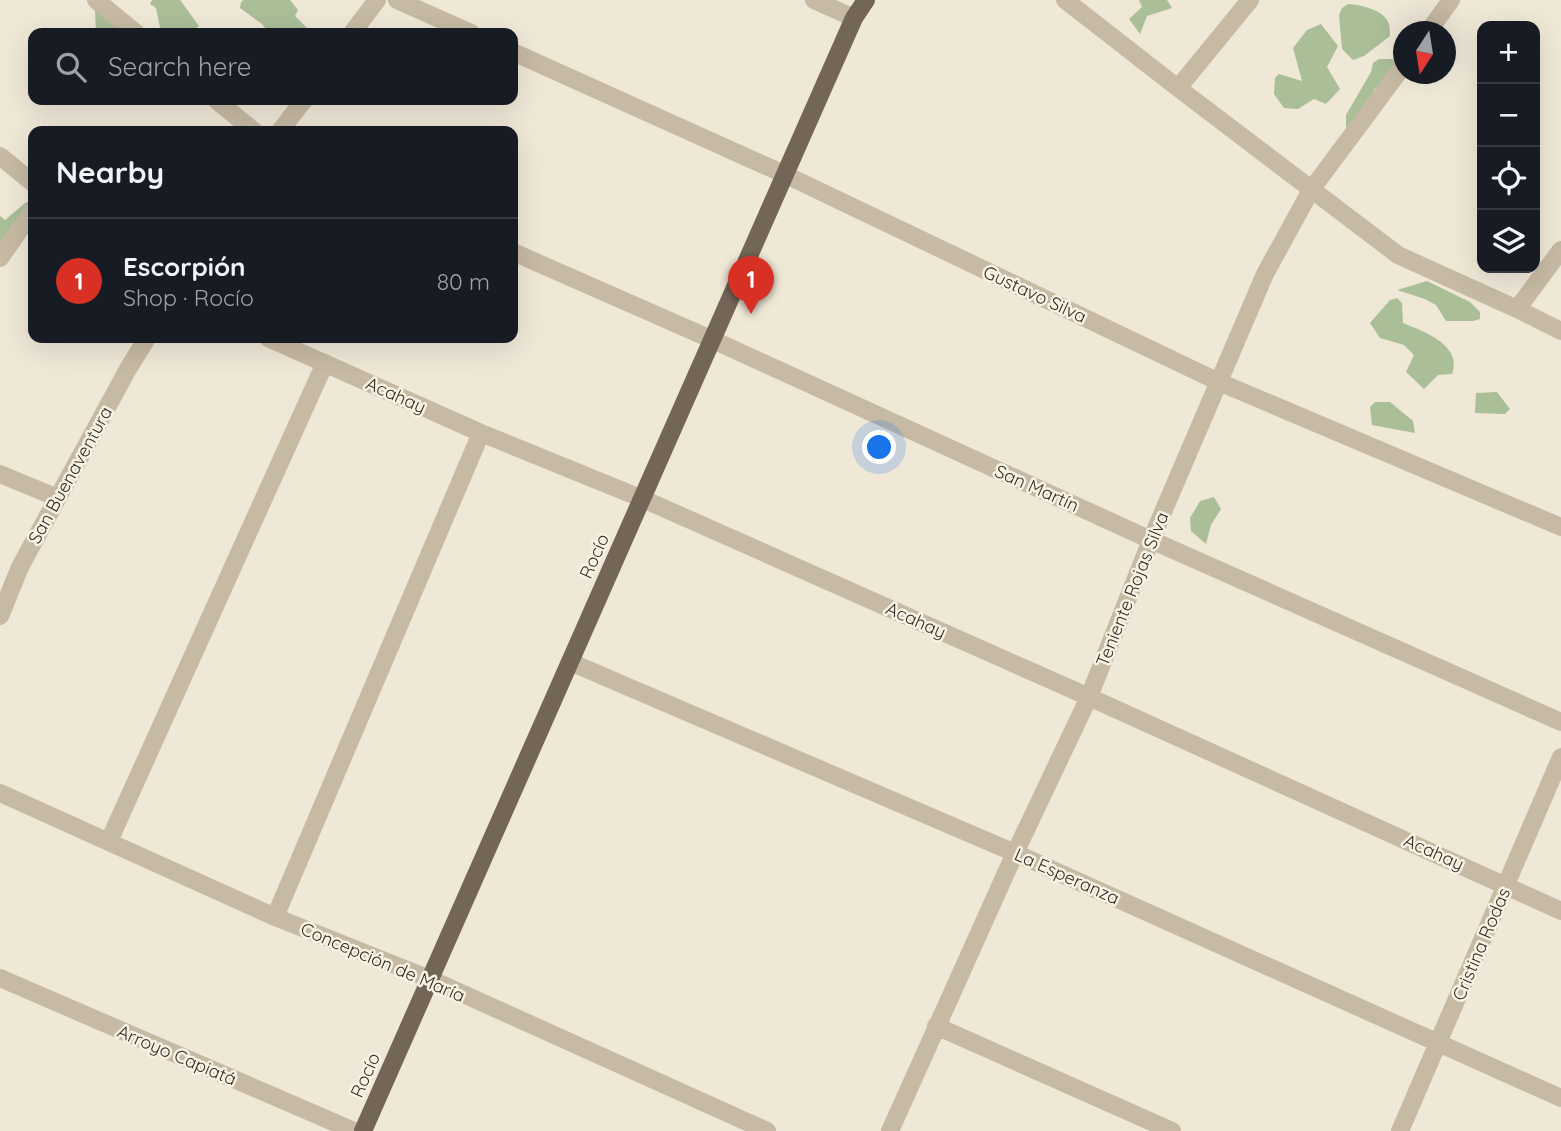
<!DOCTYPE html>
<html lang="en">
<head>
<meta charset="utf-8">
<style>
	:root { --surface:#171b24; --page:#242831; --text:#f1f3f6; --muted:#9ea1a6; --line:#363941; --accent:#d93025 }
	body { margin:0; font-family:Quicksand,sans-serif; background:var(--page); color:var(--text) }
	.controls { position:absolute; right:21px; top:21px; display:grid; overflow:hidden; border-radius:14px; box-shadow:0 7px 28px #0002 }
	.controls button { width:63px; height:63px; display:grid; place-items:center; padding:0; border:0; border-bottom:2px solid var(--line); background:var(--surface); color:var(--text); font:35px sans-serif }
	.compass { position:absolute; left:1393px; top:21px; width:63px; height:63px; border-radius:50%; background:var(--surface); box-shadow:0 7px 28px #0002; rotate:192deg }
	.you { position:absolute; left:880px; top:448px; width:24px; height:24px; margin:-18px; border:5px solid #fff; border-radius:50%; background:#1a73e8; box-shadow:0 0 0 10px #1a73e833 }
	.badge { display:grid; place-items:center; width:46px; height:46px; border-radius:50%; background:var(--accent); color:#fff; font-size:23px; font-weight:700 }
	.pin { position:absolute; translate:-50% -58px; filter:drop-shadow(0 2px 4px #0008) }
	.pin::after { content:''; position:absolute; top:37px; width:24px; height:21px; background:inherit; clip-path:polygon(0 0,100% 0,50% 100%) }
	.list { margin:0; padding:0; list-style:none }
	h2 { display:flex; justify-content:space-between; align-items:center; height:91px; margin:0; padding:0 28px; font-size:30px }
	h2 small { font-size:23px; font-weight:400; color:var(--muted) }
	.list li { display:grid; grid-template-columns:46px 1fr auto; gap:21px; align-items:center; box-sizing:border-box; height:126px; padding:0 28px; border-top:2px solid var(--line) }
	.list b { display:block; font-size:26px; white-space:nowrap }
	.list p { margin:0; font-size:23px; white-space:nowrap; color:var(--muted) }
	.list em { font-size:23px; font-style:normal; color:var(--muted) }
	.icon { flex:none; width:38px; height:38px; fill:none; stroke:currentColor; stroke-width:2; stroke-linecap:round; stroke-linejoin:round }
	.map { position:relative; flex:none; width:1561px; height:1131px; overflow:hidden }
	.search { position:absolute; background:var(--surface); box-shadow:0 7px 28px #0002; left:28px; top:28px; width:490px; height:77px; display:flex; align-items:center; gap:18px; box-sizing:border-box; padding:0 24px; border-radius:14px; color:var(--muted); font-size:26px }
	.panel { position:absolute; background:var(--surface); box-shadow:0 7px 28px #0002; left:28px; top:126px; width:490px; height:217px; border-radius:14px }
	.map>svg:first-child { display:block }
	.green { fill:#aabe98 }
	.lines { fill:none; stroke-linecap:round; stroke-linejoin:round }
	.minor { stroke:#c7baa4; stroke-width:18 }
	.major { stroke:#746657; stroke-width:18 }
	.labels { text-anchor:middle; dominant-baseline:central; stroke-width:5; stroke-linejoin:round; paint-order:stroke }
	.street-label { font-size:18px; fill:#322c25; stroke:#f8f2e3 }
</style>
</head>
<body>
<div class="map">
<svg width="1561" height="1131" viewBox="0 0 1561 1131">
	<rect width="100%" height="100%" fill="#f0e8d7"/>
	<!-- green -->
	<path class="green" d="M152,0H180L199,26L192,31L161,33L156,8L150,4Z
		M244,0H290L298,10L295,16L312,33H269L262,24L240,8L241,2Z
		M1139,0H1167L1172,8L1147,16L1140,34L1129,19L1142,7Z
		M1348,4C1361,5 1385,10 1389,24C1390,27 1390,32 1390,36L1364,56L1353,60L1342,49L1339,15L1342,8Z
		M95,10L114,12L127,33H96Z
		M1321,24L1338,46L1327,67L1340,89L1326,104L1314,99L1298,109L1284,108L1274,94L1275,78L1279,74L1302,81L1293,48L1307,30Z
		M1379,59H1393L1403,70V77L1374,89L1371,122L1359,129L1346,127V115L1371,72L1373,63Z
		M33,200V224L0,246V216L5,220L25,203Z
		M1427,281L1470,302L1480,312V319L1473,321H1446L1436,305L1425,299L1397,290Z
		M1397,298L1402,303L1403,323C1423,331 1463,345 1452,374L1438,375L1424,389L1406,372L1414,355L1404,345L1380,338L1370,323L1390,300Z
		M1497,392L1510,409L1505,414L1475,413L1476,393Z
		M1375,402H1390L1413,421L1415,433L1372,425L1370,407Z
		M1214,497L1221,509L1211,525L1206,544L1191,531L1190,518L1200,501Z"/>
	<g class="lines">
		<!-- minor -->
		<path class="minor" d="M96,0L136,33
			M397,0L471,33
			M814,0L854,18
			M1065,0L1178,88L1398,255L1517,309L1561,331
			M1428,32L1451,0
			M352,33L377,0
			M513,52L786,175L1219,382L1561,527
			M1178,88L1250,0
			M216,100L254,131
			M280,131L304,100
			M0,156L33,183
			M513,252L713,340L1151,540L1561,722
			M0,258L33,211
			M1517,309L1561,250
			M268,338L481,433L643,499L1089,697L1561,911
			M0,474L58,498
			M0,616L20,567L128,369L147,338
			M570,662L1015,853L1561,1098
			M0,793L275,917L430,979L767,1131
			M109,841L325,363
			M275,917L481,433
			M0,978L354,1131
			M936,1026L1172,1131
			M890,1131L1015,853L1089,697L1151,540L1265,274L1311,190L1404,65
			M1400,1131L1561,757"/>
		<!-- major -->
		<path class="major" d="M363,1131L854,18L866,0"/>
	</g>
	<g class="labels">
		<!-- street labels -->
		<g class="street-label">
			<text transform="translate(1035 294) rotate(25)">Gustavo Silva</text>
			<text transform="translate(396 395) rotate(24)">Acahay</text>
			<text transform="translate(70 475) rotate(-61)">San Buenaventura</text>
			<text transform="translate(1037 488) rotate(24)">San Martín</text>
			<text transform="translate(594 556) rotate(-66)">Rocío</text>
			<text transform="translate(1132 589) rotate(-68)">Teniente Rojas Silva</text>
			<text transform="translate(916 620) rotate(24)">Acahay</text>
			<text transform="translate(1434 852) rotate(24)">Acahay</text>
			<text transform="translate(1067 876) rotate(24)">La Esperanza</text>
			<text transform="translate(1481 944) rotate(-67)">Cristina Rodas</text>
			<text transform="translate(383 962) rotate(23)">Concepción de María</text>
			<text transform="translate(177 1055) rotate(23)">Arroyo Capiatá</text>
			<text transform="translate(365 1075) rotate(-66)">Rocío</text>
		</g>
	</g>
</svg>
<div class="controls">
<button>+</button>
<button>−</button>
<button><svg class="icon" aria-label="locate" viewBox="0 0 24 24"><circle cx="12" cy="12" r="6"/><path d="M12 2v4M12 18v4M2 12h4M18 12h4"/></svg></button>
<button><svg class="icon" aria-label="layers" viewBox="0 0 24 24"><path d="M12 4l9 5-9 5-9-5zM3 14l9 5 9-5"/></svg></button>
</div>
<svg class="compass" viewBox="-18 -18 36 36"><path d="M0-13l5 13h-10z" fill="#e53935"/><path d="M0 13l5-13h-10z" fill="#9ea1a6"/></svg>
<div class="you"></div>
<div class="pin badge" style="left:751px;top:314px">1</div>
<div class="search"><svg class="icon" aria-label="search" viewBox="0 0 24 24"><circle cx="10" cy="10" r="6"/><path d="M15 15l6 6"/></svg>Search here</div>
<section class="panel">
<h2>Nearby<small></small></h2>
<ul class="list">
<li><span class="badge">1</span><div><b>Escorpión</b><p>Shop · Rocío</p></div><em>80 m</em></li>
</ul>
</section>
</div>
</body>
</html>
